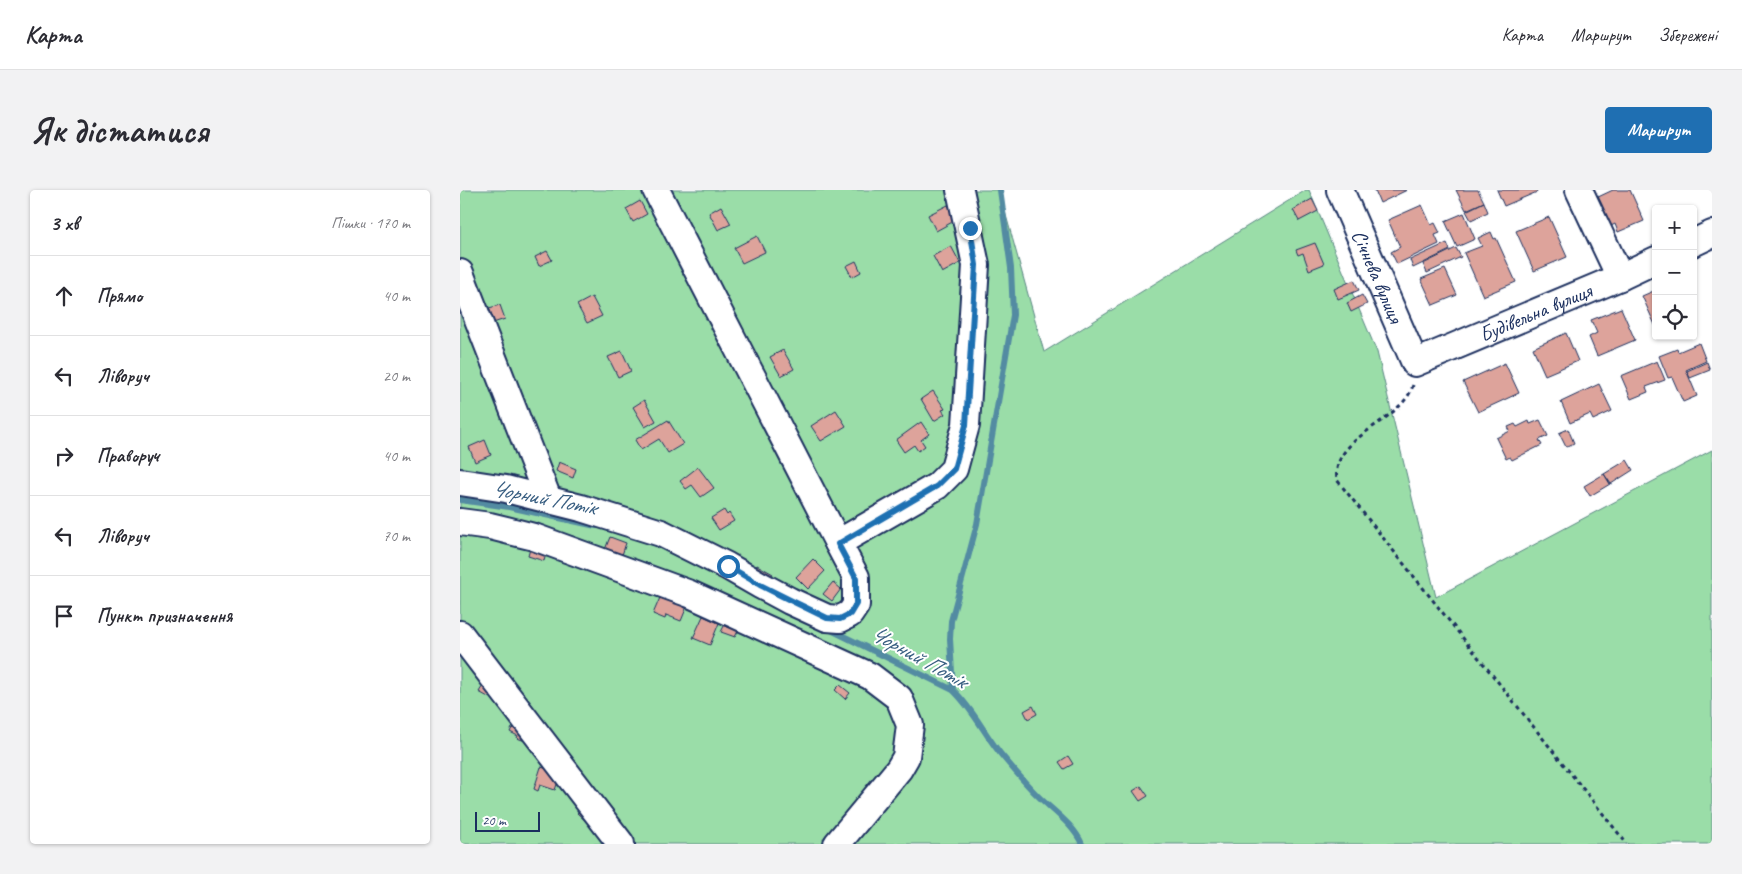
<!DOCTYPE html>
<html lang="uk">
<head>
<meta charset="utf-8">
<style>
	:root { --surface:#fff; --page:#f2f2f3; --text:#2b2b33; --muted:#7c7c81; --line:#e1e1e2; --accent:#1f6fb2 }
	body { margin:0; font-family:Caveat,sans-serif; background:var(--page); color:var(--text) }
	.controls { position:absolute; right:15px; top:15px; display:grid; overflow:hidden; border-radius:5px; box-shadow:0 1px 4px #0004 }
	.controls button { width:45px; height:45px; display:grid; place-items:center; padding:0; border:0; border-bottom:1px solid var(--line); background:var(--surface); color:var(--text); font:25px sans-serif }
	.scale { position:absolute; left:15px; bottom:12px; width:65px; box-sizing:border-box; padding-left:5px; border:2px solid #1b2f5e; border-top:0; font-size:14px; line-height:18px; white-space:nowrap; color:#1b2f5e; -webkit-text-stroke:4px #fff; paint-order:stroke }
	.stop { position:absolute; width:15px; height:15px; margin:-11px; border:4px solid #1f6fb2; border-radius:50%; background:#fff }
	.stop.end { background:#1f6fb2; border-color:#fff; box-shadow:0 1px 5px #0008 }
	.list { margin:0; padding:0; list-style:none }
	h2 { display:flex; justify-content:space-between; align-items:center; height:65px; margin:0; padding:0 20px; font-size:21px }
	h2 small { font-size:16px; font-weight:400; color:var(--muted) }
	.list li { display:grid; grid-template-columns:32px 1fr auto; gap:15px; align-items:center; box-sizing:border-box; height:80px; padding:0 20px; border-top:1px solid var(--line) }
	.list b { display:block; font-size:19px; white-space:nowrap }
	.list em { font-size:16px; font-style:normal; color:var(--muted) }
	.icon { flex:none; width:28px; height:28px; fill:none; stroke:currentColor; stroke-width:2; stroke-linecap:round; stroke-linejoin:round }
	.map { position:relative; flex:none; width:1252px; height:654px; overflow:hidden; border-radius:5px }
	header { display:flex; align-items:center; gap:30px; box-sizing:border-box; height:70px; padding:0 25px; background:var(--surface); border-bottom:1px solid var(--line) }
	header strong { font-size:24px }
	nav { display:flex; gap:28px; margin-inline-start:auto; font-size:18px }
	.intro { display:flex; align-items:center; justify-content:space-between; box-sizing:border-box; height:120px; padding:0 30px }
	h1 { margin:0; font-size:35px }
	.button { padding:12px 22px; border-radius:5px; background:var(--accent); color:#fff; font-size:18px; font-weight:700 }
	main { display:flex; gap:30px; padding:0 30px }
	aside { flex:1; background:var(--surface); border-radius:5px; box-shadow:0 1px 4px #0004 }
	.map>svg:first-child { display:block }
	.green { fill:#9adda8; stroke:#5a8683 }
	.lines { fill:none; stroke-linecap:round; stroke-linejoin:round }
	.stream { stroke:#538ba2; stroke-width:6 }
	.building { fill:#dda39b; stroke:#1b2f5e }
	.minor-casing { stroke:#1b2f5e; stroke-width:30 }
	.path { stroke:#1b2f5e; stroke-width:3; stroke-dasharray:4 4; stroke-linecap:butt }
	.minor { stroke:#fff; stroke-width:26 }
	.route { stroke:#1f6fb2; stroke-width:6 }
	.labels { text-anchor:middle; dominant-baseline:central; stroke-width:4; stroke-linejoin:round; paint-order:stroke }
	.street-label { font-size:21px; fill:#1b2f5e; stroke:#fff }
	.water-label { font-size:22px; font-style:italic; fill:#375d80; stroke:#fff }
</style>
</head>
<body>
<header>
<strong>Карта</strong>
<nav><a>Карта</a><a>Маршрут</a><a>Збережені</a></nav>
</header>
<div class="intro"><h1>Як дістатися</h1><a class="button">Маршрут</a></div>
<main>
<aside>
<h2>3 хв<small>Пішки · 170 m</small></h2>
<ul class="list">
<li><svg class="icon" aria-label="ahead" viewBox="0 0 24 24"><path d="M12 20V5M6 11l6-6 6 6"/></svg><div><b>Прямо</b></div><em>40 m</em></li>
<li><svg class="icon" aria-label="left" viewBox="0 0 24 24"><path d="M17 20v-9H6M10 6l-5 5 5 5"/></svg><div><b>Ліворуч</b></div><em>20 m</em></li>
<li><svg class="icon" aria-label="right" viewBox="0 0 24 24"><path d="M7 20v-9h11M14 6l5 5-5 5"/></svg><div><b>Праворуч</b></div><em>40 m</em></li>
<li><svg class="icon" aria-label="left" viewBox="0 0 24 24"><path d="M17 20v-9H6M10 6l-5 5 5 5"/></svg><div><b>Ліворуч</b></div><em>70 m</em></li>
<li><svg class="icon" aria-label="arrive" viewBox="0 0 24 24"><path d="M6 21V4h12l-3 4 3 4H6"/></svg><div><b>Пункт призначення</b></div></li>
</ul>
</aside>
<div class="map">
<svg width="1252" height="654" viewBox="0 0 1252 654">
	<rect width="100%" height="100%" fill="#fff"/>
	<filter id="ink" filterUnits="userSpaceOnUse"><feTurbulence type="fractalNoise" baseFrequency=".02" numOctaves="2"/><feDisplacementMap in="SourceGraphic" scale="10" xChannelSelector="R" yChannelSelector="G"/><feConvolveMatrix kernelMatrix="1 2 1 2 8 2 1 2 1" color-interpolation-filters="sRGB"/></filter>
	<g filter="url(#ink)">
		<!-- green -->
		<path class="green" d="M0,0H539L584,162L846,0H849L917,162L976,407L1252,260V654H0Z"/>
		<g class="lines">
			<!-- stream -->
			<path class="stream" d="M0,310L49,317L136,336
				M369,439L493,500C515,521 525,546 544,568C555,581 566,594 578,606C593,621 613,634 622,654
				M493,500L490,449L491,431L517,334L553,125L551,78L540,0"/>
		</g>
		<!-- building -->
		<path class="building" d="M913,0H947L920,13L915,1Z
			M996,0H1018L1024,12L1006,20Z
			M1037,0H1076L1077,2L1044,16Z
			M1153,0H1170L1184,31L1158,42L1155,34L1149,37L1136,8Z
			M852,9L858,21L839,31L833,20Z
			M180,11L187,24L173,32L166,19Z
			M1024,12L1028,22L1011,30L1006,21Z
			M488,15L496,30L476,41L468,25Z
			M962,15L971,35L975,33L980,43L975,45L979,54L937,74L931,62L940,57L928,30Z
			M261,16L271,34L258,40L249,23Z
			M1004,23L1015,49L997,57L985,31Z
			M1089,27L1107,67L1074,81L1056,41Z
			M1031,42L1034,49L1036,48L1056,92L1023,106L1004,63L1022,56L1018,48Z
			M297,46L305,62L282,73L274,58Z
			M855,53L864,74L849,80L843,63L838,65L836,60Z
			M987,53L990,60L953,78L950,70Z
			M491,56L500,73L482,83L473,66Z
			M996,58L1001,67L967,83L963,74Z
			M87,61L92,70L79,76L75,67Z
			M396,71L401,82L392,87L386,76Z
			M985,79L997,105L973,115L961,89Z
			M894,90L899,100L878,109L874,99Z
			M1196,100V137L1182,106Z
			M902,105L907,114L891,122L887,113Z
			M132,107L142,126L127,133L117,115Z
			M40,115L45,129L33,133L29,118Z
			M1161,118L1175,150L1137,166L1129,147L1137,143L1131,130Z
			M1106,143L1118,171L1085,185L1073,158Z
			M1239,153L1246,171L1226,180L1237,206L1223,212L1212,187L1208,188L1199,166L1217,159L1218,162Z
			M323,160L334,179L321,186L310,167Z
			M162,161L171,181L158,187L148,167Z
			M1197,171L1205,190L1186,197L1188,202L1171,209L1161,186Z
			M1247,172L1250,180L1230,188L1227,181Z
			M1045,173L1059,203L1018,222L1003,192Z
			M1139,194L1152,221L1133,230L1130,224L1110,233L1101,212Z
			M473,201L485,219L482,220L485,224L474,231L461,209Z
			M184,210L196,231L185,237L173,217Z
			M376,220L386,236L361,251L351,236Z
			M208,230L223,254L208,263L199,249L181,260L175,250Z
			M1080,230L1088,246L1079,250L1082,255L1052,270L1050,267L1046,269L1036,248L1050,241L1048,237L1055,234L1057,237L1069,231L1070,234Z
			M461,232L469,244L461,250L465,256L458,261L454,255L444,262L436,250Z
			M1108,239L1114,253L1106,257L1099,243Z
			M25,250L31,265L15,272L9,257Z
			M1167,270L1173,280L1151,294L1144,284Z
			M99,272L116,279L113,288L96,281Z
			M238,277L254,298L241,307L232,295L226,299L220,291Z
			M1144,284L1150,294L1130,306L1124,296Z
			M264,320L267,325L269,323L274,331L259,340L251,328Z
			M150,347L166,353L161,368L144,362Z
			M71,355L87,360L84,371L68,366Z
			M353,369L365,381L348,399L336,387Z
			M297,375L313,384L308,393L292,384Z
			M373,392L381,399L372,411L363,404Z
			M202,403L228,414L221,431L206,425L205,429L193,424Z
			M243,426L259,433L250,455L233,448Z
			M265,434L279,439L275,447L261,442Z
			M24,494L34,499L30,508L19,502Z
			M380,495L390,503L385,509L375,500Z
			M573,516L577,524L568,529L564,521Z
			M52,538L71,546L68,552L57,548L58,546L50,542Z
			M608,566L613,574L604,579L599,572Z
			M81,577L101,583L95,600L80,595L78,601L74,599Z
			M681,596L688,606L680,611L673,601Z
			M125,616L136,628L129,634L117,623Z"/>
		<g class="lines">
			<!-- minor casing -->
			<g class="minor-casing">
				<g id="minor">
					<path d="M196,0L378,353"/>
					<path id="s1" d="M880,0L955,173L1160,87L1196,70"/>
					<path d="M1119,0L1160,87"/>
					<path d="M1233,53L1252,44"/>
					<path d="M0,83L88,309"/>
					<path d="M0,292L46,299L121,318L201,343L267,376L300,395L330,411L367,428L380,429L390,424L396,415V387L378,353L477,296L494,279L506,235L516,75L500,0"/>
					<path d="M0,332L30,336L74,347L230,404L410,486L439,508L450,535L446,567L439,579L377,654"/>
					<path d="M0,444L161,654"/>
				</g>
			</g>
			<!-- path -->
			<path class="path" d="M953,195C943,232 870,246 877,290L1167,654"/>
			<!-- minor -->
			<use href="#minor" class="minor"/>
		</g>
	</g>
	<g class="lines" filter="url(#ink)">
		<!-- route -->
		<path class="route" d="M268,376L300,395L330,410L367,428L380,429L390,424L396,414V388L378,354L477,296L494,279L506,235L516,75L510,38"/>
	</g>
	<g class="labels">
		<!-- street labels -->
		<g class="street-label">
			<text stroke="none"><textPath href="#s1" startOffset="94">Січнева вулиця</textPath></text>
			<text stroke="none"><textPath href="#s1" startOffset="319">Будівельна вулиця</textPath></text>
		</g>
		<!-- water labels -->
		<g class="water-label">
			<text transform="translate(84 308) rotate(11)">Чорний Потік</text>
			<text transform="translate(459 467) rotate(29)">Чорний Потік</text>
		</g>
	</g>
</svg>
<div class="controls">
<button>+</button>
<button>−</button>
<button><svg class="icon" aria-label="locate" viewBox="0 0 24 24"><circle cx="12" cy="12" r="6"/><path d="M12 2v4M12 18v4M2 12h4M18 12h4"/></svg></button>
</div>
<div class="scale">20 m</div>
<div class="stop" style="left:268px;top:376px"></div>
<div class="stop end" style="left:510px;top:38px"></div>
</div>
</main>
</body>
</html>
